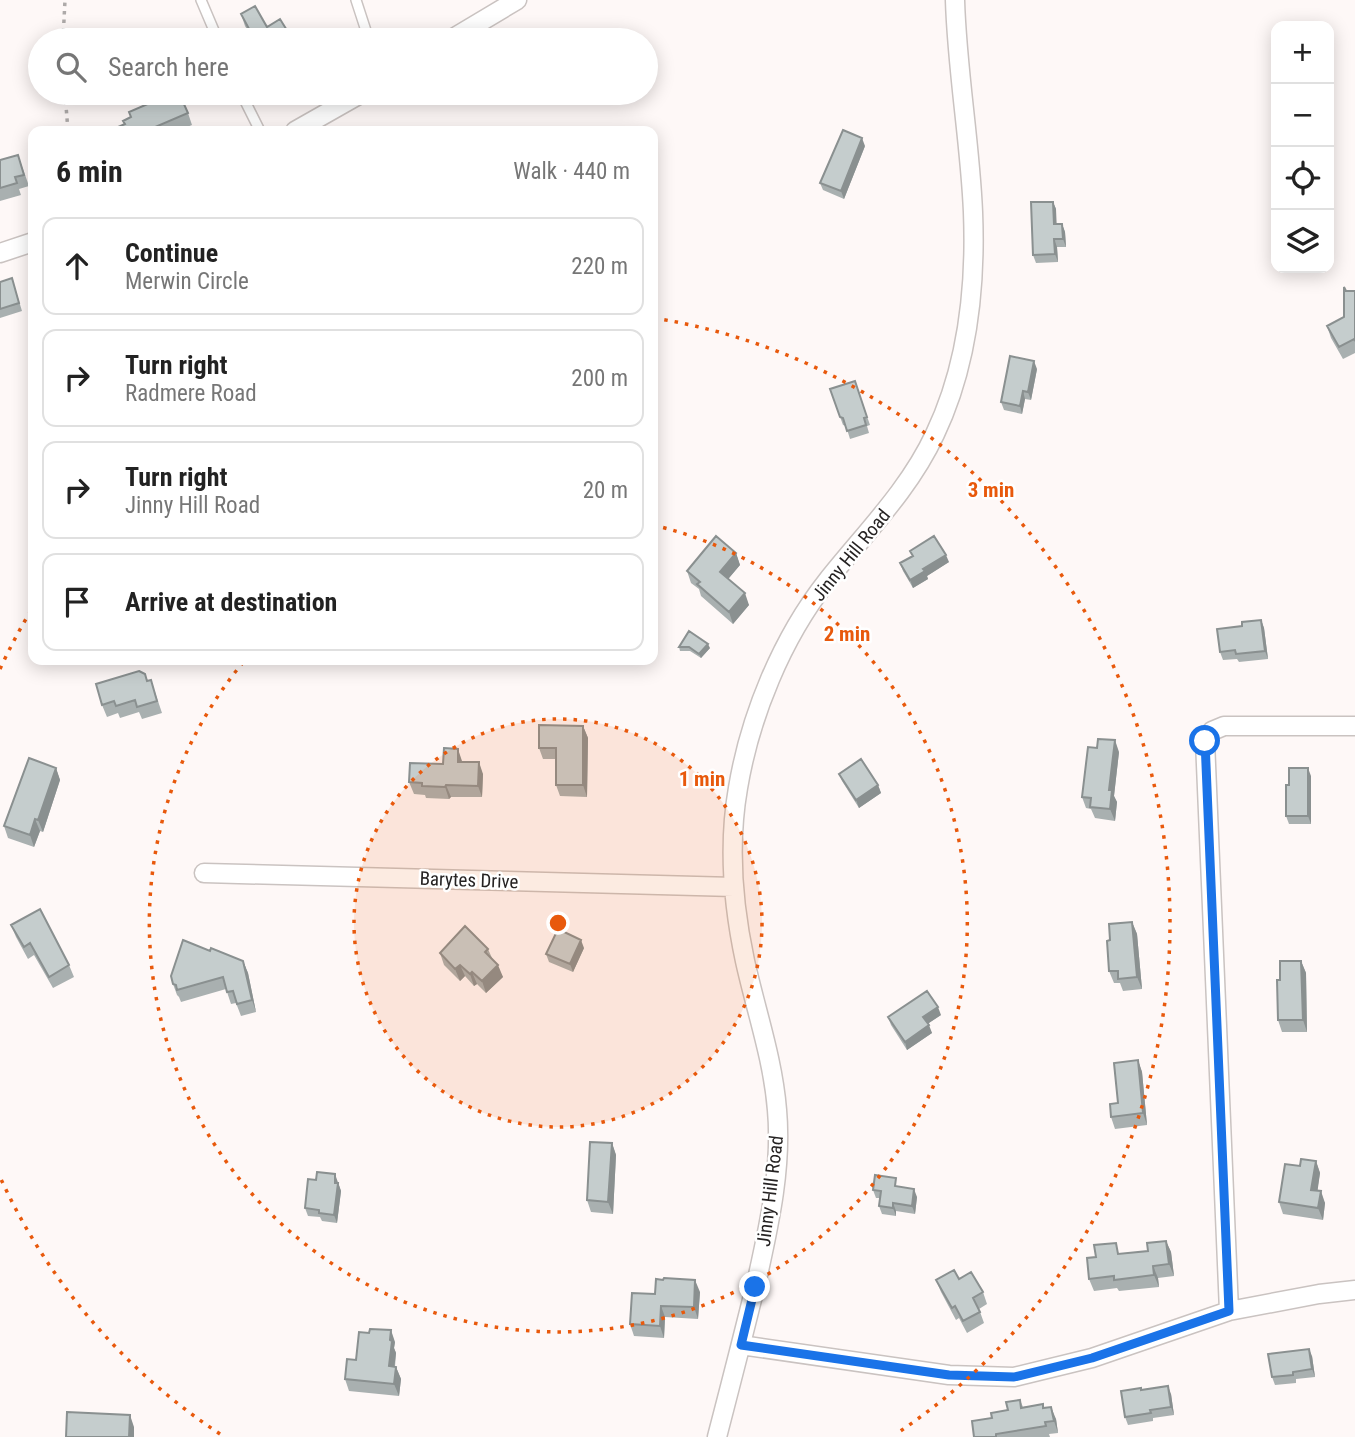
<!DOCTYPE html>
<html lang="en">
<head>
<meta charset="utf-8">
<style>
	:root { --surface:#fff; --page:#f6f6f6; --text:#222; --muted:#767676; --line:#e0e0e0 }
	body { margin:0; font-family:"Roboto Condensed",sans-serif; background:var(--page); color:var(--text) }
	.controls { position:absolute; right:21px; top:21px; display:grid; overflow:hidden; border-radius:14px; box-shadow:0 4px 18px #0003 }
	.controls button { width:63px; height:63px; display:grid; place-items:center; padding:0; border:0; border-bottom:2px solid var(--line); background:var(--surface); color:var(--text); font:35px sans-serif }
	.stop { position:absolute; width:21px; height:21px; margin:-16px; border:5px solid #1a73e8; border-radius:50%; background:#fff }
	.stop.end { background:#1a73e8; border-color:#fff; box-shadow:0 2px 7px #0008 }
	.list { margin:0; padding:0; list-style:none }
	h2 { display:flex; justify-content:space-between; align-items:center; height:91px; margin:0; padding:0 28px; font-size:30px }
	h2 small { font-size:23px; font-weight:400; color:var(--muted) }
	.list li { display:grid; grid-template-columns:46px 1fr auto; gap:21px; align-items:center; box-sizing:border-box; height:98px; margin:0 14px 14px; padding:0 14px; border:2px solid var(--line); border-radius:14px }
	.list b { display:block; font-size:26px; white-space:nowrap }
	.list p { margin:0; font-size:23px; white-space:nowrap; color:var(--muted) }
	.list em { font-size:23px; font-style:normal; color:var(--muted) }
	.icon { flex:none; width:38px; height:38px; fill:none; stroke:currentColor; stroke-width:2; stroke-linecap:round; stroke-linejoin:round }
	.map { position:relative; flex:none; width:1355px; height:1437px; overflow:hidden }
	.search { position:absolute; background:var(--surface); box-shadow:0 4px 18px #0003; left:28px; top:28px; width:630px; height:77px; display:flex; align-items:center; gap:18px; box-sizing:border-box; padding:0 24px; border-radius:38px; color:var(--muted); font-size:26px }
	.panel { position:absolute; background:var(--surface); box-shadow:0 4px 18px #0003; left:28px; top:126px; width:630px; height:539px; border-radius:14px }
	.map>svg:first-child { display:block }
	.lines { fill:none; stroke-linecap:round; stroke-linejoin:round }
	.service-casing { stroke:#cac3c1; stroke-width:12 }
	.minor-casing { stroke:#cac3c1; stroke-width:21 }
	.path { stroke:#aeaaa9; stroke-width:3.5; stroke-dasharray:3.5 5; stroke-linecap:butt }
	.service { stroke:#fff; stroke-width:9 }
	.minor { stroke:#fff; stroke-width:18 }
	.wall { fill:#a9b0b0 }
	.shaded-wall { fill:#8a9090 }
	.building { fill:#c5cdcd; stroke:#8a9090; stroke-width:2 }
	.route { stroke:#1a73e8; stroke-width:9 }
	.ring { fill:none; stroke:#e8590c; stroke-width:3.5; stroke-dasharray:3.5 7 }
	.labels { text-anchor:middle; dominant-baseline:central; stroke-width:5; stroke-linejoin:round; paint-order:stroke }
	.street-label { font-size:19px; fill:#262323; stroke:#fff }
	.centre { fill:#e8590c; stroke:#fff; stroke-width:3.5 }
	.ring-label { font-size:21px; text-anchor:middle; font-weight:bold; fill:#e8590c; stroke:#fff; stroke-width:5; stroke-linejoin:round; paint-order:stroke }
</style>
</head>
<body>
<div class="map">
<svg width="1355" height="1437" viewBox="0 0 1355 1437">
	<rect width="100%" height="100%" fill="#fef8f7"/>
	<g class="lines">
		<!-- service casing -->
		<g class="service-casing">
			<path id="service" d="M201,0L218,40
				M356,0L369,40
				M241,93L260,131"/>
		</g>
		<!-- minor casing -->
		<g class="minor-casing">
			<path id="minor" d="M450,40L517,0
				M295,131L362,93
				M0,253L33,242
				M204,873L734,887
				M1229,1311L1205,741L1212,731L1224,726H1355
				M741,1345L949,1375L1014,1377L1092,1358L1229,1311L1319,1294L1355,1290
				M717,1437C731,1383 745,1329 758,1275C770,1221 782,1165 777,1110C773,1059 756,1011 745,961C733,905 728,845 738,788C750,716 782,638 827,581C865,533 909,490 935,434C968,365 976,287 973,212C970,141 957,71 955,0"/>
		</g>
		<!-- path -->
		<path class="path" d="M63,40L65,0
			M65,93L68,131"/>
		<!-- service -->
		<use href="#service" class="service"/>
		<!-- minor -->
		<use href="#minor" class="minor"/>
	</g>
	<!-- wall -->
	<path class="wall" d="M241,14L293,40H253L245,26Z
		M188,113L192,125L177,131H120Z
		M865,146L844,199L823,190L820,183Z
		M18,155L29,186L19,189L21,195L0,201V160Z
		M1053,202L1056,209V224H1062L1065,232L1066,247H1057L1058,262L1036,263L1033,255Z
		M12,278L22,311L0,318V282Z
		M1346,291H1355V353L1343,359L1331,338L1327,326L1344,317Z
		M1037,369L1031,400L1025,399L1022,414L1004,410L1001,402Z
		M855,381L870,425L867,426L869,433L850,439L846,426L843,425L830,389Z
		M910,551L949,562L927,576L928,579L913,588L903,571L900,563L912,556Z
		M736,553L740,565L728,579L749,605L733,624L701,596L699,589L691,583L687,571Z
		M1261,620L1264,628L1268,659L1239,662L1237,659L1223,660L1220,652L1242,626Z
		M679,647L710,648L701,658L690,651H680Z
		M148,681L155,692L162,713L142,719L139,712L120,718L118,713L107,717L102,705Z
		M583,726L588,738L587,797L560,796L556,785V759H543L539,748Z
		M1119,752L1114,796L1117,802L1115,821L1095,818L1091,809L1086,808L1082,797Z
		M462,761V762L483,774L482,797H451L449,799L426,798L425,795L414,794L409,782L443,764Z
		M56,768L60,780L43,832L40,831L34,847L8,838L4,826Z
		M839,774L878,785L881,793L859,808L842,781Z
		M1311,776V824H1289L1286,816L1289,785Z
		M1132,922L1137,934L1142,989L1123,991L1120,983H1114L1109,971L1110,940Z
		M11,925L69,965L74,977L53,988L34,955L28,959L16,937Z
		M584,948L573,972L549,962L546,954Z
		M488,949L492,958L503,977L486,993L477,984L474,986L465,976L460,981L444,965L440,953Z
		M210,951L243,961L248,973L256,1012L241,1016L236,1003L231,1004L226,989L181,1002L179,997L177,995L173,984Z
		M1301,961L1306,973L1307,1032H1282L1278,1020L1280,980Z
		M941,1015L927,1024L932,1033L907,1050L891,1025L888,1017Z
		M1138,1060L1142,1072L1147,1125L1115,1129L1111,1117Z
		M612,1143L616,1155L613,1214L591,1212L587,1200Z
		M1316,1161L1320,1173L1317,1191L1325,1203L1323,1220L1283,1214L1279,1202L1300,1166Z
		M338,1182L341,1191L337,1223L322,1221L320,1217L308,1216L305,1208Z
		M899,1187L917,1197L915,1214L896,1211V1216L882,1214L879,1206L880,1198H876L873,1190Z
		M1166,1241L1171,1252L1174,1276L1158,1278L1159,1287L1119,1291L1117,1288L1094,1291L1089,1279L1120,1254L1148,1251Z
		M959,1279L983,1292L987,1304L979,1309L984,1323L967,1333L959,1318L956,1320L941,1292L936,1280Z
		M700,1292L698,1319L665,1317L664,1338L634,1336L630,1324L655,1294Z
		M395,1342L394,1348L396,1353L395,1367H396L401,1379L399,1396L349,1391L345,1379L356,1360Z
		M1312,1356L1315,1377L1296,1379V1383L1275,1385L1272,1377Z
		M1141,1390L1171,1394L1174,1415L1153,1418V1421L1128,1425L1125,1417Z
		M1020,1400L1023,1407L1043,1404L1044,1408L1056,1419L1058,1433L1049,1434L1050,1437H974L992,1418L1008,1410Z"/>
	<!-- shaded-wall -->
	<path class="shaded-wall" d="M862,138L865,146L844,199L841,191Z
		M1053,202L1056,209L1057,232L1054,224Z
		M1062,224L1065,232L1066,247L1063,239Z
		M1054,239L1057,247L1058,262L1055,254Z
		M1034,361L1037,369L1031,400L1028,392Z
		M1023,391L1025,399L1022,414L1020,406Z
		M736,553L740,565L724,584L720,572Z
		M946,555L949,562L927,576L928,579L913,588L910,580L923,569Z
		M745,593L749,605L733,624L729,612Z
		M1261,620L1264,628L1268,659L1265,651Z
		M708,644L710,648L701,658L699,654Z
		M583,726L588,738L587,797L583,785Z
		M1115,740L1119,752L1114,796L1117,802L1115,821L1110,809L1109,790Z
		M458,749L462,761V773L458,762Z
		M479,762L483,774L482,797L478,786Z
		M56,768L60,780L43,832L38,820Z
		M1308,768L1311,776V824L1308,816Z
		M446,785L451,797L449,799L445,787Z
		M878,785L881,793L859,808L856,800Z
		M35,819L40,831L34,847L30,835Z
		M1132,922L1137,934L1142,989L1137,977Z
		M581,940L584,948L573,972L570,964Z
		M243,961L248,973L256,1012L252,1000Z
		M1301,961L1306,973L1307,1032L1303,1020Z
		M460,965L465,976L460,981L455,969Z
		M498,965L503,977L486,993L482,981Z
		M472,972L477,984L474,986L470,974Z
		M938,1007L941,1015L926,1025L923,1017Z
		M929,1025L932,1033L907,1050L905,1042Z
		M1138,1060L1142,1072L1147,1125L1143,1113Z
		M612,1143L616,1155L613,1214L608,1202Z
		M1316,1161L1320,1173L1316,1202L1311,1190Z
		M335,1174L341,1191L337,1223L334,1215Z
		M914,1189L917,1197L915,1214L912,1206Z
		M1321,1191L1325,1203L1323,1220L1318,1208Z
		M893,1203L896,1211V1216L893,1208Z
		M1166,1241L1171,1252L1174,1276L1169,1264Z
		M1153,1266L1158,1278L1159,1287L1154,1275Z
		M695,1280L700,1292L698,1319L694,1307Z
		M661,1306L665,1317L664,1338L660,1326Z
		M391,1330L395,1342L394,1348L396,1353L393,1378L389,1366Z
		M1309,1349L1312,1356L1315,1377L1312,1369Z
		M396,1367L401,1379L399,1396L394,1384Z
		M1168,1386L1171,1394L1174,1415L1171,1407Z
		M1051,1407L1056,1419L1058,1433L1054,1421Z
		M130,1415L134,1427V1437H129Z"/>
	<!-- building -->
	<path class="building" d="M255,6L267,27L280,19L293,40H267L264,35L255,40L241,14Z
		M173,93H179L188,113L148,130L149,131H120L118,127L125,124L123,121L131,117L129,112Z
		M843,130L862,138L841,191L820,183Z
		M18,155L24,175L15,177L17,183L0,188V160Z
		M1031,202H1053L1054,224H1062L1063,239H1054L1055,254L1033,255Z
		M12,278L19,303L0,309V282Z
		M1344,287L1346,291H1355V341L1354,339L1339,347L1327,326L1344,317Z
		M1010,356L1034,361L1028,392L1023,391L1020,406L1001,402Z
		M855,381L867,417L864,418L866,425L847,431L843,418L840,417L830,389Z
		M716,536L736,553L720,572L745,593L729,612L697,584L700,582L687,571Z
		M934,536L946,555L923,569L925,571L910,580L900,563L913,556L910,551Z
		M1261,620L1265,651L1236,654L1235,650L1220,652L1217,629L1242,626V622Z
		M689,631L708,644L699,654L689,647H679Z
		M139,671L145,674L147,681L151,680L157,701L137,707L135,700L116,706L114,701L102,705L96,684Z
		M539,725L583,726V785H556V748H539Z
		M1098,739L1115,740L1109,790H1112L1110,809L1090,807L1091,798L1082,797L1088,747L1097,748Z
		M444,748L458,749V762H479L478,786L446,785L445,787L422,786V783L409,782L410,763L443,764Z
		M29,758L56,768L38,820L35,819L30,835L4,826Z
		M861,759L878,785L856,800L839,774Z
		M1289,768H1308V816H1286V785H1289Z
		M40,909L69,965L49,977L30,943L24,947L11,925Z
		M1132,922L1137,977L1118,979V971H1109L1107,941L1110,940L1109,924Z
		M465,926L488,949L485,952L498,965L482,981L472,972L470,974L460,965L455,969L440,953Z
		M558,929L581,940L570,964L546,954Z
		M183,940L210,951L211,948L243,961L252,1000L237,1004L233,991L227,992L223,977L177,990L176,985L173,984L171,976Z
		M1280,961H1301L1303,1020H1278L1277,980H1280Z
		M927,991L938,1007L923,1017L929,1025L905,1042L888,1017Z
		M1138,1060L1143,1113L1111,1117L1110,1104L1118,1103L1114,1063Z
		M590,1142L612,1143L608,1202L587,1200Z
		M1301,1159L1316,1161L1311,1190L1321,1191L1318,1208L1279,1202L1285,1164L1300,1166Z
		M317,1172L335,1174V1183H338L334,1215L319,1213V1210L305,1208L308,1179L316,1180Z
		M875,1175L896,1178L895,1186L914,1189L912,1206L893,1203V1208L879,1206L881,1191L873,1190Z
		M1166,1241L1169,1264L1153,1266L1154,1275L1114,1280V1276L1089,1279L1087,1258L1096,1257L1094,1245L1116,1243L1118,1254L1148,1251L1147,1243Z
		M954,1270L959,1279L971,1272L983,1292L973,1298L980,1312L963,1321L955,1306L952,1308L936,1280Z
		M664,1278L695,1280L694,1307L661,1306L660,1326L630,1324L632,1293L655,1294L656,1279L663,1280Z
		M370,1329L391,1330L390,1340L392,1341L389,1366L396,1367L394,1384L345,1379L347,1359L356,1360L359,1332L369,1333Z
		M1309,1349L1312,1369L1293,1372V1375L1272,1377L1268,1354Z
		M1168,1386L1171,1407L1150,1410L1151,1413L1125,1417L1121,1391L1141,1388V1390Z
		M1020,1400L1021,1408L1043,1404V1408L1051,1407L1054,1421L1045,1422L1046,1426L996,1434V1437H974L972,1421L992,1418L991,1413L1008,1410L1006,1402Z
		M67,1412L130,1415L129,1437H66Z"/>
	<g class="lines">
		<!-- route -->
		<path class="route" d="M755,1287L741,1345L949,1375L1014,1377L1092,1358L1229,1311L1205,741"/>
	</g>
	<!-- distance rings -->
	<circle cx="558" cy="923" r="204" fill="#e8590c" fill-opacity=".12"/>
	<g class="ring">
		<circle cx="558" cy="923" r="204"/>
		<path d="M653 525A409 409 0 1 1 245 660"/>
		<path d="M220 1434A613 613 0 0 1 0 1177M0 669A613 613 0 0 1 33 607M654 318A613 613 0 0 1 896 1434"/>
	</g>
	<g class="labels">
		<!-- street labels -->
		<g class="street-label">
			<text transform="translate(851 555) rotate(-51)">Jinny Hill Road</text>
			<text transform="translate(469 880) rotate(2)">Barytes Drive</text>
			<text transform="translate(770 1191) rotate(-83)">Jinny Hill Road</text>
		</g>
	</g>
	<circle cx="558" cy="923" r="10" class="centre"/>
	<g class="ring-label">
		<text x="991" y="497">3 min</text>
		<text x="847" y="641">2 min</text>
		<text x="702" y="786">1 min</text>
	</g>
</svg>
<div class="controls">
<button>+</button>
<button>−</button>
<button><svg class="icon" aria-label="locate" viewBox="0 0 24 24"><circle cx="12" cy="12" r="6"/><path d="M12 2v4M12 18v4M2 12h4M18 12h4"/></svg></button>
<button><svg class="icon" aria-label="layers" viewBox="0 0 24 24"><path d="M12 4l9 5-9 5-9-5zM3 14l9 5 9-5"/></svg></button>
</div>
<div class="stop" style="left:1205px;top:741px"></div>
<div class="stop end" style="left:755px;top:1287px"></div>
<div class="search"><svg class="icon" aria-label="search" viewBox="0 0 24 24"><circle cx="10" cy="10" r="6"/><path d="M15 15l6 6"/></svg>Search here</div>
<section class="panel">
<h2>6 min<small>Walk · 440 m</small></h2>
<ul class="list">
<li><svg class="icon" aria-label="ahead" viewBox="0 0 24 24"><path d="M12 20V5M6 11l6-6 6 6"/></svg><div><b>Continue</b><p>Merwin Circle</p></div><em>220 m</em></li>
<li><svg class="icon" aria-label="right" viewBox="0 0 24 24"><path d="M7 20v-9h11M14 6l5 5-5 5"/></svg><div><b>Turn right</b><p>Radmere Road</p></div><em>200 m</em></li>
<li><svg class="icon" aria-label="right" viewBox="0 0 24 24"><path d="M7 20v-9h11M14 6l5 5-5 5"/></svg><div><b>Turn right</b><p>Jinny Hill Road</p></div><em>20 m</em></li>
<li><svg class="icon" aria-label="arrive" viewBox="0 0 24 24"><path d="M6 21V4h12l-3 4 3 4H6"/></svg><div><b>Arrive at destination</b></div></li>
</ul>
</section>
</div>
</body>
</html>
